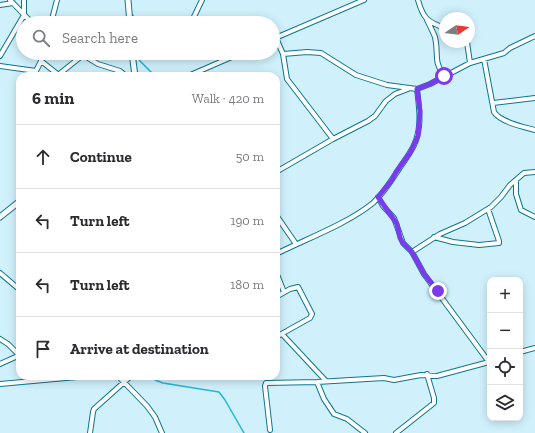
<!DOCTYPE html>
<html lang="en">
<head>
<meta charset="utf-8">
<style>
	:root { --surface:#fff; --page:#f2f2f3; --text:#2b2b33; --muted:#7c7c81; --line:#e1e1e2 }
	body { margin:0; font-family:"Zilla Slab",serif; background:var(--page); color:var(--text) }
	.controls { position:absolute; right:12px; bottom:12px; display:grid; overflow:hidden; border-radius:8px; box-shadow:0 2px 10px #0003 }
	.controls button { width:36px; height:36px; display:grid; place-items:center; padding:0; border:0; border-bottom:1px solid var(--line); background:var(--surface); color:var(--text); font:20px sans-serif }
	.compass { position:absolute; left:439px; top:12px; width:36px; height:36px; border-radius:50%; background:var(--surface); box-shadow:0 2px 10px #0003; rotate:77deg }
	.stop { position:absolute; width:12px; height:12px; margin:-9px; border:3px solid #7c3aed; border-radius:50%; background:#fff }
	.stop.end { background:#7c3aed; border-color:#fff; box-shadow:0 1px 4px #0008 }
	.list { margin:0; padding:0; list-style:none }
	h2 { display:flex; justify-content:space-between; align-items:center; height:52px; margin:0; padding:0 16px; font-size:17px }
	h2 small { font-size:13px; font-weight:400; color:var(--muted) }
	.list li { display:grid; grid-template-columns:26px 1fr auto; gap:12px; align-items:center; box-sizing:border-box; height:64px; padding:0 16px; border-top:1px solid var(--line) }
	.list b { display:block; font-size:15px; white-space:nowrap }
	.list em { font-size:13px; font-style:normal; color:var(--muted) }
	.icon { flex:none; width:22px; height:22px; fill:none; stroke:currentColor; stroke-width:2; stroke-linecap:round; stroke-linejoin:round }
	.map { position:relative; flex:none; width:535px; height:433px; overflow:hidden }
	.search { position:absolute; background:var(--surface); box-shadow:0 2px 10px #0003; left:16px; top:16px; width:264px; height:44px; display:flex; align-items:center; gap:10px; box-sizing:border-box; padding:0 14px; border-radius:22px; color:var(--muted); font-size:15px }
	.panel { position:absolute; background:var(--surface); box-shadow:0 2px 10px #0003; left:16px; top:72px; width:264px; height:308px; border-radius:12px }
	.map>svg:first-child { display:block }
	.lines { fill:none; stroke-linecap:round; stroke-linejoin:round }
	.stream { stroke:#1eb8db; stroke-width:1.5 }
	.minor-casing { stroke:#0a778f; stroke-width:6 }
	.tertiary-casing { stroke:#0a778f; stroke-width:7 }
	.minor { stroke:#fff; stroke-width:4 }
	.tertiary { stroke:#fff; stroke-width:5 }
	.route { stroke:#7c3aed; stroke-width:5 }
</style>
</head>
<body>
<div class="map">
<svg width="535" height="433" viewBox="0 0 535 433">
	<rect width="100%" height="100%" fill="#d0f1fc"/>
	<g class="lines">
		<!-- stream -->
		<path class="stream" d="M133,15L134,23
			M136,53L140,61L155,76
			M153,376L155,380L163,383L219,392L225,400L244,433"/>
		<!-- minor casing -->
		<g class="minor-casing">
			<path id="minor" d="M10,0L32,23
				M418,0C423,18 427,22 445,28
				M0,5L13,3
				M427,20C430,26 433,32 435,37C439,54 433,61 444,76
				M51,23L57,0
				M191,23L202,0
				M276,38L283,54L287,79L333,139
				M273,39L364,0
				M467,42L470,63
				M283,54L307,52L321,53L356,75L387,85L417,89L430,84L470,63L504,53L510,48L535,36
				M0,56L24,15V0
				M484,59L494,112C500,122 524,127 535,130
				M41,61L60,76
				M0,66L36,71L41,61L43,53
				M58,75L83,55L98,64L120,71L126,76
				M188,76L241,53
				M493,103L535,98
				M276,172L333,139L368,121L375,116L386,101L395,94L408,89
				M516,180V194L521,210L535,217
				M378,197L383,206L394,218L403,243L412,252L424,274L489,362L490,361
				M276,215L296,244
				M434,237L453,242L479,245L499,243V241L488,209
				M412,252L440,234L465,223L491,207L501,197L510,185L524,173L535,172
				M276,254C306,239 347,224 373,203C384,193 391,181 399,169C402,164 406,159 409,154C423,134 420,112 417,89
				M276,272L284,292
				M0,273L20,290
				M276,297L290,289L298,287L312,314L310,318L276,337
				M282,334L326,381
				M0,339L8,344L19,355
				M520,352L535,348
				M0,364L20,355
				M118,376L147,406L155,417L162,433
				M317,382L324,399L334,414L347,419L365,433
				M0,384L88,376
				M270,430L265,386L266,383L317,382L384,378L394,380L421,375L437,376L489,362
				M90,433L93,412L94,409L131,376
				M396,433L434,403V398L427,374"/>
		</g>
		<!-- tertiary casing -->
		<g class="tertiary-casing">
			<path id="tertiary" d="M128,0L130,23
				M132,53L135,76
				M0,217L20,201"/>
		</g>
		<!-- minor -->
		<use href="#minor" class="minor"/>
		<!-- tertiary -->
		<use href="#tertiary" class="tertiary"/>
	</g>
	<g class="lines">
		<!-- route -->
		<path class="route" d="M438,291L424,274L412,252L403,243L400,238L397,224L378,197L392,180L396,172L410,153L418,136L420,111L417,89L430,84L444,76"/>
	</g>
</svg>
<div class="controls">
<button>+</button>
<button>−</button>
<button><svg class="icon" aria-label="locate" viewBox="0 0 24 24"><circle cx="12" cy="12" r="6"/><path d="M12 2v4M12 18v4M2 12h4M18 12h4"/></svg></button>
<button><svg class="icon" aria-label="layers" viewBox="0 0 24 24"><path d="M12 4l9 5-9 5-9-5zM3 14l9 5 9-5"/></svg></button>
</div>
<svg class="compass" viewBox="-18 -18 36 36"><path d="M0-13l5 13h-10z" fill="#e53935"/><path d="M0 13l5-13h-10z" fill="#7c7c81"/></svg>
<div class="stop" style="left:444px;top:76px"></div>
<div class="stop end" style="left:438px;top:291px"></div>
<div class="search"><svg class="icon" aria-label="search" viewBox="0 0 24 24"><circle cx="10" cy="10" r="6"/><path d="M15 15l6 6"/></svg>Search here</div>
<section class="panel">
<h2>6 min<small>Walk · 420 m</small></h2>
<ul class="list">
<li><svg class="icon" aria-label="ahead" viewBox="0 0 24 24"><path d="M12 20V5M6 11l6-6 6 6"/></svg><div><b>Continue</b></div><em>50 m</em></li>
<li><svg class="icon" aria-label="left" viewBox="0 0 24 24"><path d="M17 20v-9H6M10 6l-5 5 5 5"/></svg><div><b>Turn left</b></div><em>190 m</em></li>
<li><svg class="icon" aria-label="left" viewBox="0 0 24 24"><path d="M17 20v-9H6M10 6l-5 5 5 5"/></svg><div><b>Turn left</b></div><em>180 m</em></li>
<li><svg class="icon" aria-label="arrive" viewBox="0 0 24 24"><path d="M6 21V4h12l-3 4 3 4H6"/></svg><div><b>Arrive at destination</b></div></li>
</ul>
</section>
</div>
</body>
</html>
